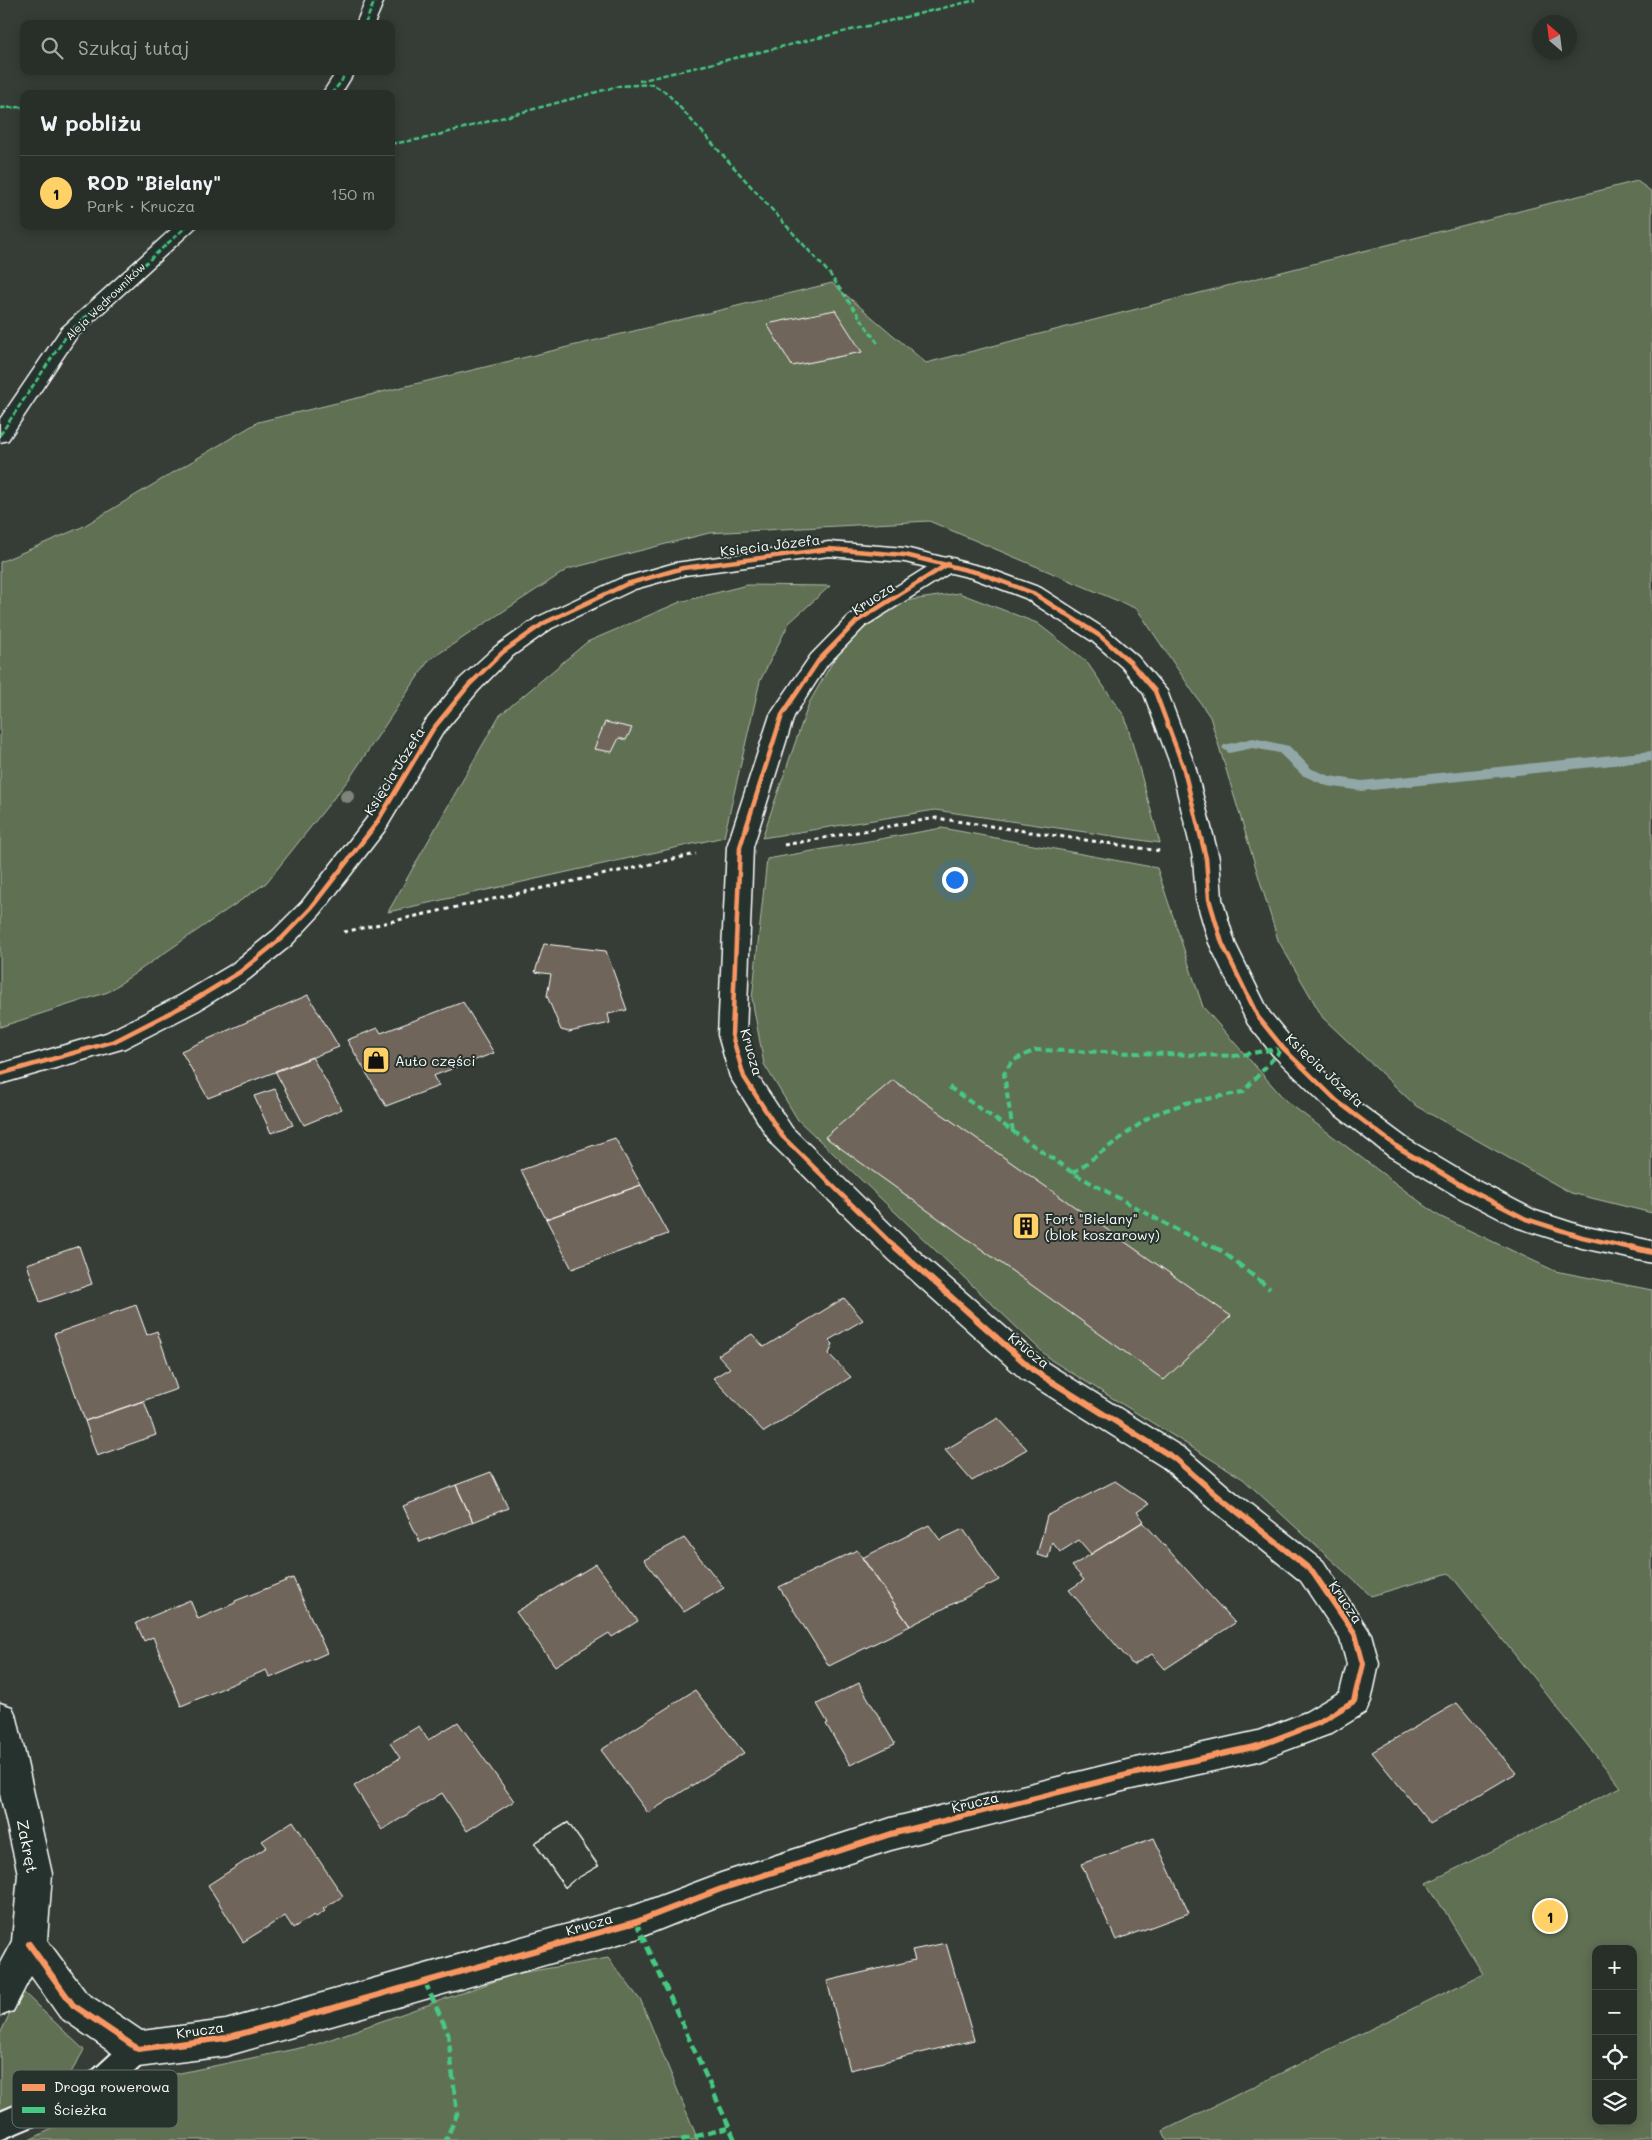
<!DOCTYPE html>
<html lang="pl">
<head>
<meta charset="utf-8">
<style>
	:root { --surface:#282e28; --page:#303630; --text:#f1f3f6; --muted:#a5a8a8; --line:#444a45; --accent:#ffd166 }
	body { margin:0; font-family:Mali,sans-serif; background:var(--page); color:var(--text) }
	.controls { position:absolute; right:15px; bottom:15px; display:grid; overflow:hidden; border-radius:10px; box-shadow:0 2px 12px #0003 }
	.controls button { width:45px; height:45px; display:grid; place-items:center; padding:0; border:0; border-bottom:1px solid var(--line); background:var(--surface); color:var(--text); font:25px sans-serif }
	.compass { position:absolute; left:1532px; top:15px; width:45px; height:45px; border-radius:50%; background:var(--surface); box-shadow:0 2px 12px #0003; rotate:332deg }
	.you { position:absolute; left:954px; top:879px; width:18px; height:18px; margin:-12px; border:4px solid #fff; border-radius:50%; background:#1a73e8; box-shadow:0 0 0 8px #1a73e833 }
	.badge { display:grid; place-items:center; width:32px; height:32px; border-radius:50%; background:var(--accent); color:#111; font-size:16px; font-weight:700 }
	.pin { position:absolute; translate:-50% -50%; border:2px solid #fff; box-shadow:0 1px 5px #0006 }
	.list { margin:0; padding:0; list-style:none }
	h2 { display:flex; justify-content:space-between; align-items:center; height:65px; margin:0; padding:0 20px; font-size:21px }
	h2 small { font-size:16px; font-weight:400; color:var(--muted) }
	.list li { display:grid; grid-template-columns:32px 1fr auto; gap:15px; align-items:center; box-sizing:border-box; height:75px; padding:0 20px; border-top:1px solid var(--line) }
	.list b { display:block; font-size:19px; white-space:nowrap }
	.list p { margin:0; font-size:16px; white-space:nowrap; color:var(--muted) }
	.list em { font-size:16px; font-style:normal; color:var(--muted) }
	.icon { flex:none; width:28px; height:28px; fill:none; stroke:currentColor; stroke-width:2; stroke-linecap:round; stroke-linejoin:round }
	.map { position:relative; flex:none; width:1652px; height:2140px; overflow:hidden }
	.search { position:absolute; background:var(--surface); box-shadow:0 2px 12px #0003; left:20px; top:20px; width:375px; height:55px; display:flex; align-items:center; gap:12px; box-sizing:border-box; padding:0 18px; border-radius:10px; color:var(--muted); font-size:19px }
	.panel { position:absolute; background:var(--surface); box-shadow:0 2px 12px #0003; left:20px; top:90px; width:375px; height:140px; border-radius:10px }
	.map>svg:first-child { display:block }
	.green { fill:#617052; stroke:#b0b8a8; fill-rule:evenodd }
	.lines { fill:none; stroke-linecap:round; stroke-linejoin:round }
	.stream { fill:#92a8a8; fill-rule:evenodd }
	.building { fill:#70655a; stroke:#fff }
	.service-casing { stroke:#fff; stroke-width:4 }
	.pedestrian-casing { stroke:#fff; stroke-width:3 }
	.minor-casing { stroke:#fff; stroke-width:3 }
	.tertiary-casing { stroke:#fff; stroke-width:3 }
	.path { stroke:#fff; stroke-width:3; stroke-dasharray:4 4; stroke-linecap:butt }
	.service { fill:#26332d; fill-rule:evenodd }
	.pedestrian { fill:#26332d; fill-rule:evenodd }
	.minor { fill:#26332d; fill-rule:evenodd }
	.tertiary { fill:#26332d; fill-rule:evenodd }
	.quiet-far2 { stroke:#46c982; stroke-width:2.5; stroke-dasharray:5.5 2.5; stroke-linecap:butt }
	.quiet-far1 { stroke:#46c982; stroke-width:4; stroke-dasharray:7 4; stroke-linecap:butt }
	.quiet { stroke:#46c982; stroke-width:4.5; stroke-dasharray:9 4.5; stroke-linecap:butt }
	.cycleway-far2-casing { stroke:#26332d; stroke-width:6 }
	.cycleway-far1-casing { stroke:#26332d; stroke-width:8 }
	.cycleway-casing { stroke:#26332d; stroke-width:9 }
	.cycleway-far2 { stroke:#f99763; stroke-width:4 }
	.cycleway-far1 { stroke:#f99763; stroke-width:4.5 }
	.cycleway { stroke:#f99763; stroke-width:6 }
	.tree { fill:#7d847a }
	.labels { text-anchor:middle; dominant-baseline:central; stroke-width:4; stroke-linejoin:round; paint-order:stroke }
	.far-street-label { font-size:11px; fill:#fff; stroke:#26332d }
	.street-label { font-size:14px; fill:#fff; stroke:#26332d }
	.poi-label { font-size:14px; fill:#fff; stroke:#26332d; text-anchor:start }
	.near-street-label { font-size:16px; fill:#fff; stroke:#26332d }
	.key { fill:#26332d; stroke:#67706c; stroke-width:1 }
	.key-label { font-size:14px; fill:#fff }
</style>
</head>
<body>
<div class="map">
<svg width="1652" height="2140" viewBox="0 0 1652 2140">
	<rect width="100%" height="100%" fill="#353d36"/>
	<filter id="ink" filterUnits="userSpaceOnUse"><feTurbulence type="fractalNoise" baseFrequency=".02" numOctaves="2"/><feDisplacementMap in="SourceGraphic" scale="10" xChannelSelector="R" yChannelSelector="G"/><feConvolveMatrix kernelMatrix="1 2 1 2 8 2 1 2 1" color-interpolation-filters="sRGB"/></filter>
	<g filter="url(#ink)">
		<!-- green -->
		<path class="green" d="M1637,181L1652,192V1213L1571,1193L1416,1106L1323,1018L1278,940L1210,717L1137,609L929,521L709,533L568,569L429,660L349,779L266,883L108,992L0,1027V562L82,527L258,422L832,283L926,363Z
			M747,585L830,586L789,623L760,681L724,837L388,912L499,716L587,642L680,602Z
			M959,593L1037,623L1086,661L1125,717L1160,843L935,810L762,838L809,703L844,642L904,601Z
			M942,828L1157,868L1203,1007L1286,1101L1439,1216L1555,1271L1652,1290V2140H1167L1163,2131L1483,1974L1427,1883L1621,1787L1449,1573L1371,1596L1243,1479L1051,1360L798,1120L764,1064L752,999L767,859ZM1596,1949H1633V2121H1596Z
			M608,1958L641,2001L698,2140H29L161,2077L314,2045L515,1974Z
			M21,1990L84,2050L64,2085L0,2110V2034Z"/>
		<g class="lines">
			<!-- stream -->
			<path class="stream" d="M1253,738L1289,746L1312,769L1330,776L1362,781L1652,751V761L1362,791L1327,786L1302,775L1279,753L1253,748L1229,753L1222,748L1224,745Z"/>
		</g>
		<!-- building -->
		<path class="building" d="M835,310L862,352L792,366L767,324Z
			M605,722L632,728L626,740L619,738L612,752L594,749Z
			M544,944L606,951L627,1010L608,1014L610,1023L569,1032L561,1030L547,996L551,974L535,972Z
			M308,995L339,1047L208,1098L181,1051Z
			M463,1002L494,1053L433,1076L439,1086L386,1106L347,1040L378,1028L381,1033Z
			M312,1057L342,1109L304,1125L275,1071Z
			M893,1080L1231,1316L1164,1380L825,1137Z
			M275,1089L293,1125L271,1133L254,1096Z
			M615,1138L641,1185L546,1219L521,1170Z
			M641,1185L668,1234L572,1269L546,1219Z
			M79,1246L92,1284L40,1302L27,1264Z
			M844,1298L863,1320L829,1340L833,1344L829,1354L851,1377L764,1432L713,1378L730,1368L718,1355L752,1334L764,1347Z
			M136,1305L147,1335L157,1331L177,1389L85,1421L54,1334Z
			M144,1401L156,1435L97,1456L85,1421Z
			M998,1418L1027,1449L972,1481L945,1450Z
			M491,1472L508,1508L473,1522L456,1485Z
			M1115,1481L1149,1504L1137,1512L1144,1521L1091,1554L1079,1540L1060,1552L1052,1542L1048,1558L1037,1555L1047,1516Z
			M456,1485L473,1522L420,1542L403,1506Z
			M1143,1522L1235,1623L1165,1669L1152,1654L1133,1665L1069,1590L1084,1580L1072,1566Z
			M929,1525L940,1540L963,1529L999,1580L910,1626L862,1558Z
			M684,1538L724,1588L684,1612L644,1560Z
			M857,1550L910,1626L829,1666L779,1587Z
			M596,1564L638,1621L612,1637L609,1633L555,1666L516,1612Z
			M293,1578L327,1653L270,1678L266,1670L181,1706L153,1637L144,1641L136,1623L190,1600L198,1619L235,1603V1601Z
			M859,1683L895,1744L850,1765L826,1724L828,1723L817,1704Z
			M695,1690L744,1753L648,1813L601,1750Z
			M1457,1703L1516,1773L1430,1824L1372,1752Z
			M458,1722L514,1801L467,1831L442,1793L382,1830L354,1786L400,1758L390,1743L419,1726L428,1740Z
			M293,1821L343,1896L323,1909L325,1911L316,1917L314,1915L293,1928L285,1916L243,1942L208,1885L267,1847L262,1841Z
			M568,1822L599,1866L576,1879L598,1866L568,1823L535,1843L565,1887L575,1879L565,1888L534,1843Z
			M1154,1838L1189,1913L1116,1940L1081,1864Z
			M946,1943L974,2040L850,2070L827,1981L915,1960L912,1950Z"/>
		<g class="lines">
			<!-- service casing -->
			<g class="service-casing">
				<path id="service" d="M138,2035L148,2039L152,2049L148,2059L111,2093L0,2140V2112L91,2073L128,2039Z"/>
			</g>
			<!-- pedestrian casing -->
			<g class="pedestrian-casing">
				<path id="pedestrian" d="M366,0H384L374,24H356Z
					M337,71H355L341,94H322Z
					M175,226H197L77,336L8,440L0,442V419L62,328Z"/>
			</g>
			<!-- minor casing -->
			<g class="minor-casing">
				<path id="minor" d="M948,557L956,559L959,564L956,569L865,626L827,665L794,716L753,847L746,1035L757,1075L792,1128L910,1244L1044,1361L1185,1449L1231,1489L1323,1561L1371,1634L1379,1664L1371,1701L1366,1712L1330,1734L1258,1761L1127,1790L891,1850L721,1905L636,1939L226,2056L138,2067L125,2062L60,2017L31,1976L13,2011L0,2016V1963L12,1941L18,1874L0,1794V1703L12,1707L17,1718L52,1874L47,1940L86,1993L142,2031L226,2020L636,1905L721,1873L891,1818L1127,1760L1258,1731L1306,1712L1340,1692L1347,1664L1340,1639L1301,1581L1209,1507L1163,1467L1022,1379L890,1260L772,1144L730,1077L718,1035L727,847L770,715L811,655L849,616L940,559Z"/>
			</g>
			<!-- tertiary casing -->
			<g class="tertiary-casing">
				<path id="tertiary" d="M829,542L905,548L987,568L1041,588L1108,631L1138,657L1167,691L1195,766L1219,858L1222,899L1235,943L1269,1012L1293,1041L1347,1094L1409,1140L1476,1180L1536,1211L1582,1226L1652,1241V1263L1582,1248L1516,1227L1456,1196L1389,1156L1327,1108L1273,1055L1248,1024L1209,943L1196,899L1193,858L1171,766L1144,694L1122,667L1092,641L1025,598L972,578L905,562L829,556L685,575L635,589L552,628L511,657L478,691L442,734L385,830L320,914L291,945L249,979L199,1010L125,1048L0,1084V1064L106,1033L179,996L231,965L273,931L302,902L367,818L424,723L460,679L495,647L536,618L619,579L675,563Z"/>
			</g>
			<!-- path -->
			<path class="path" d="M784,845L936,818L1160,851
				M344,932L696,854"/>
			<!-- service -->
			<use href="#service" class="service"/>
			<!-- pedestrian -->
			<use href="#pedestrian" class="pedestrian"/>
			<!-- minor -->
			<use href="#minor" class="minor"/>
			<!-- tertiary -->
			<use href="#tertiary" class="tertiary"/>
			<!-- quiet-far2 -->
			<path class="quiet-far2" d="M365,24L375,0
				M639,81L976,0
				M243,94H268
				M331,94L341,82L346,71
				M0,108L24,107
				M391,144L427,138L619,86L652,84L667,93L829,273L879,345
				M0,435L69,332L187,226"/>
			<!-- quiet-far1 -->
			<path class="quiet-far1" d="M949,1087L1073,1173L1177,1230L1217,1249
				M1013,1132L1004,1074L1012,1061L1035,1050L1234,1056L1283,1048
				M1073,1173L1152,1115L1186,1103L1243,1092L1283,1048"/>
			<!-- quiet -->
			<path class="quiet" d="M1214,1247L1222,1251L1270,1289
				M636,1922L735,2140
				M425,1982L448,2033L457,2114L446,2140
				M681,2140L728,2128"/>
			<!-- cycleway-far2 casing -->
			<g class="cycleway-far2-casing">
				<path id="cycleway-far2" d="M828,549H830"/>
			</g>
			<!-- cycleway-far1 casing -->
			<g class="cycleway-far1-casing">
				<path id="cycleway-far1" d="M0,1074L115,1041L189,1003L240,972L282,938L311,908L376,824L433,729L469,685L503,652L544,623L627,584L683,568L829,549L905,555L979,573L1033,593L1100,636L1130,662L1155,691L1183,766L1206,858L1209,899L1222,943L1258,1017L1283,1048L1337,1101L1399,1148L1466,1188L1526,1219L1582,1237L1636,1249
					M897,1249L782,1136L744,1077L732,1035L740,847L782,715L819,660L857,621L948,564"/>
			</g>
			<!-- cycleway casing -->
			<g class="cycleway-casing">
				<path id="cycleway" d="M1630,1247L1652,1252
					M29,1944L73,2005L138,2049L226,2038L636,1922L721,1889L891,1834L1127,1775L1258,1746L1318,1723L1354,1701L1363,1664L1355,1634L1312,1571L1220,1498L1174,1458L1033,1370L895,1247"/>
			</g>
			<!-- cycleway-far2 -->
			<use href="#cycleway-far2" class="cycleway-far2"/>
			<!-- cycleway-far1 -->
			<use href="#cycleway-far1" class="cycleway-far1"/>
			<!-- cycleway -->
			<use href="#cycleway" class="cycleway"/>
		</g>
		<!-- trees -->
		<circle class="tree" cx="347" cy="796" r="7"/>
	</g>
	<!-- icons -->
	<defs>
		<g id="shop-square" transform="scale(1.4375)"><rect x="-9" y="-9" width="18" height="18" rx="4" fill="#ffd166" stroke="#26332d"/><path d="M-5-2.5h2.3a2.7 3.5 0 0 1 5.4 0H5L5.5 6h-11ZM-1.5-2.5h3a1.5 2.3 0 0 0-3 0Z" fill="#111"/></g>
		<g id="building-square" transform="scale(1.4375)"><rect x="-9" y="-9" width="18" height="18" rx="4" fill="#ffd166" stroke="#26332d"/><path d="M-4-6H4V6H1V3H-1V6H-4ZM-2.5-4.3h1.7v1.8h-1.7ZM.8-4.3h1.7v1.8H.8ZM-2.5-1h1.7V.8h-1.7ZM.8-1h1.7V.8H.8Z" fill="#111"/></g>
	</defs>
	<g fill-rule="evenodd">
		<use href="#shop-square" x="376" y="1060"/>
		<use href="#building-square" x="1026" y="1226"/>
	</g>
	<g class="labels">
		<!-- far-street labels -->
		<g class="far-street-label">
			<text transform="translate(105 301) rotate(-44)">Aleja Wędrowników</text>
		</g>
		<!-- street labels -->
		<g class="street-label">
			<text transform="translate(770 545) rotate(-7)">Księcia Józefa</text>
			<text transform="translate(873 598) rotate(-33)">Krucza</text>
			<text transform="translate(394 771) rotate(-58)">Księcia Józefa</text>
			<text transform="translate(752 1052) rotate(74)">Krucza</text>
			<text transform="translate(1325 1070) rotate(43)">Księcia Józefa</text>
			<text transform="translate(1029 1350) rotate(39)">Krucza</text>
			<text transform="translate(1346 1602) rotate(56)">Krucza</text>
			<text transform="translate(975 1802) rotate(-14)">Krucza</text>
			<text transform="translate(589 1924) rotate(-16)">Krucza</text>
			<text transform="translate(200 2030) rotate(-8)">Krucza</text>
		</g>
		<!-- poi labels -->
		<g class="poi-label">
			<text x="395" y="1060">Auto części</text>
			<text x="1045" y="1218">Fort "Bielany"<tspan x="1045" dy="16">(blok koszarowy)</tspan></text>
		</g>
		<!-- near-street labels -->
		<g class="near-street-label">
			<text transform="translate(28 1846) rotate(79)">Zakręt</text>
		</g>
	</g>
	<!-- legend -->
	<rect x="12" y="2070" width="166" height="58" rx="8" class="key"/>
	<rect x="22" y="2084" width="23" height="7" fill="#f99763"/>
	<rect x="22" y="2107" width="23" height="6" fill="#46c982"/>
	<g class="key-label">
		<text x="54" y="2092">Droga rowerowa</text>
		<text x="54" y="2115">Ścieżka</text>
	</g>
</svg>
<div class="controls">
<button>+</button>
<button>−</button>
<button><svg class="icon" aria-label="locate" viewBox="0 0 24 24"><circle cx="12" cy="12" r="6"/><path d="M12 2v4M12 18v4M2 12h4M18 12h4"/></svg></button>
<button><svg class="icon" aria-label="layers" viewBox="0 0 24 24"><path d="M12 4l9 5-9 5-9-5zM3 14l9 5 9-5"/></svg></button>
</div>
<svg class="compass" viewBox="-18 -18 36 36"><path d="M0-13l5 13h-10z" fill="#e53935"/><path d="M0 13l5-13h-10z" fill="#a5a8a8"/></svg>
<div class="you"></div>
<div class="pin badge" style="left:1550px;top:1916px">1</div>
<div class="search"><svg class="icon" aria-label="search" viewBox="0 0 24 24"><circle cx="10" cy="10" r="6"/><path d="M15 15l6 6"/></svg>Szukaj tutaj</div>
<section class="panel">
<h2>W pobliżu<small></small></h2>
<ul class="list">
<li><span class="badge">1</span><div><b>ROD &quot;Bielany&quot;</b><p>Park · Krucza</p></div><em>150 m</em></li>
</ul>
</section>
</div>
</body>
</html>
